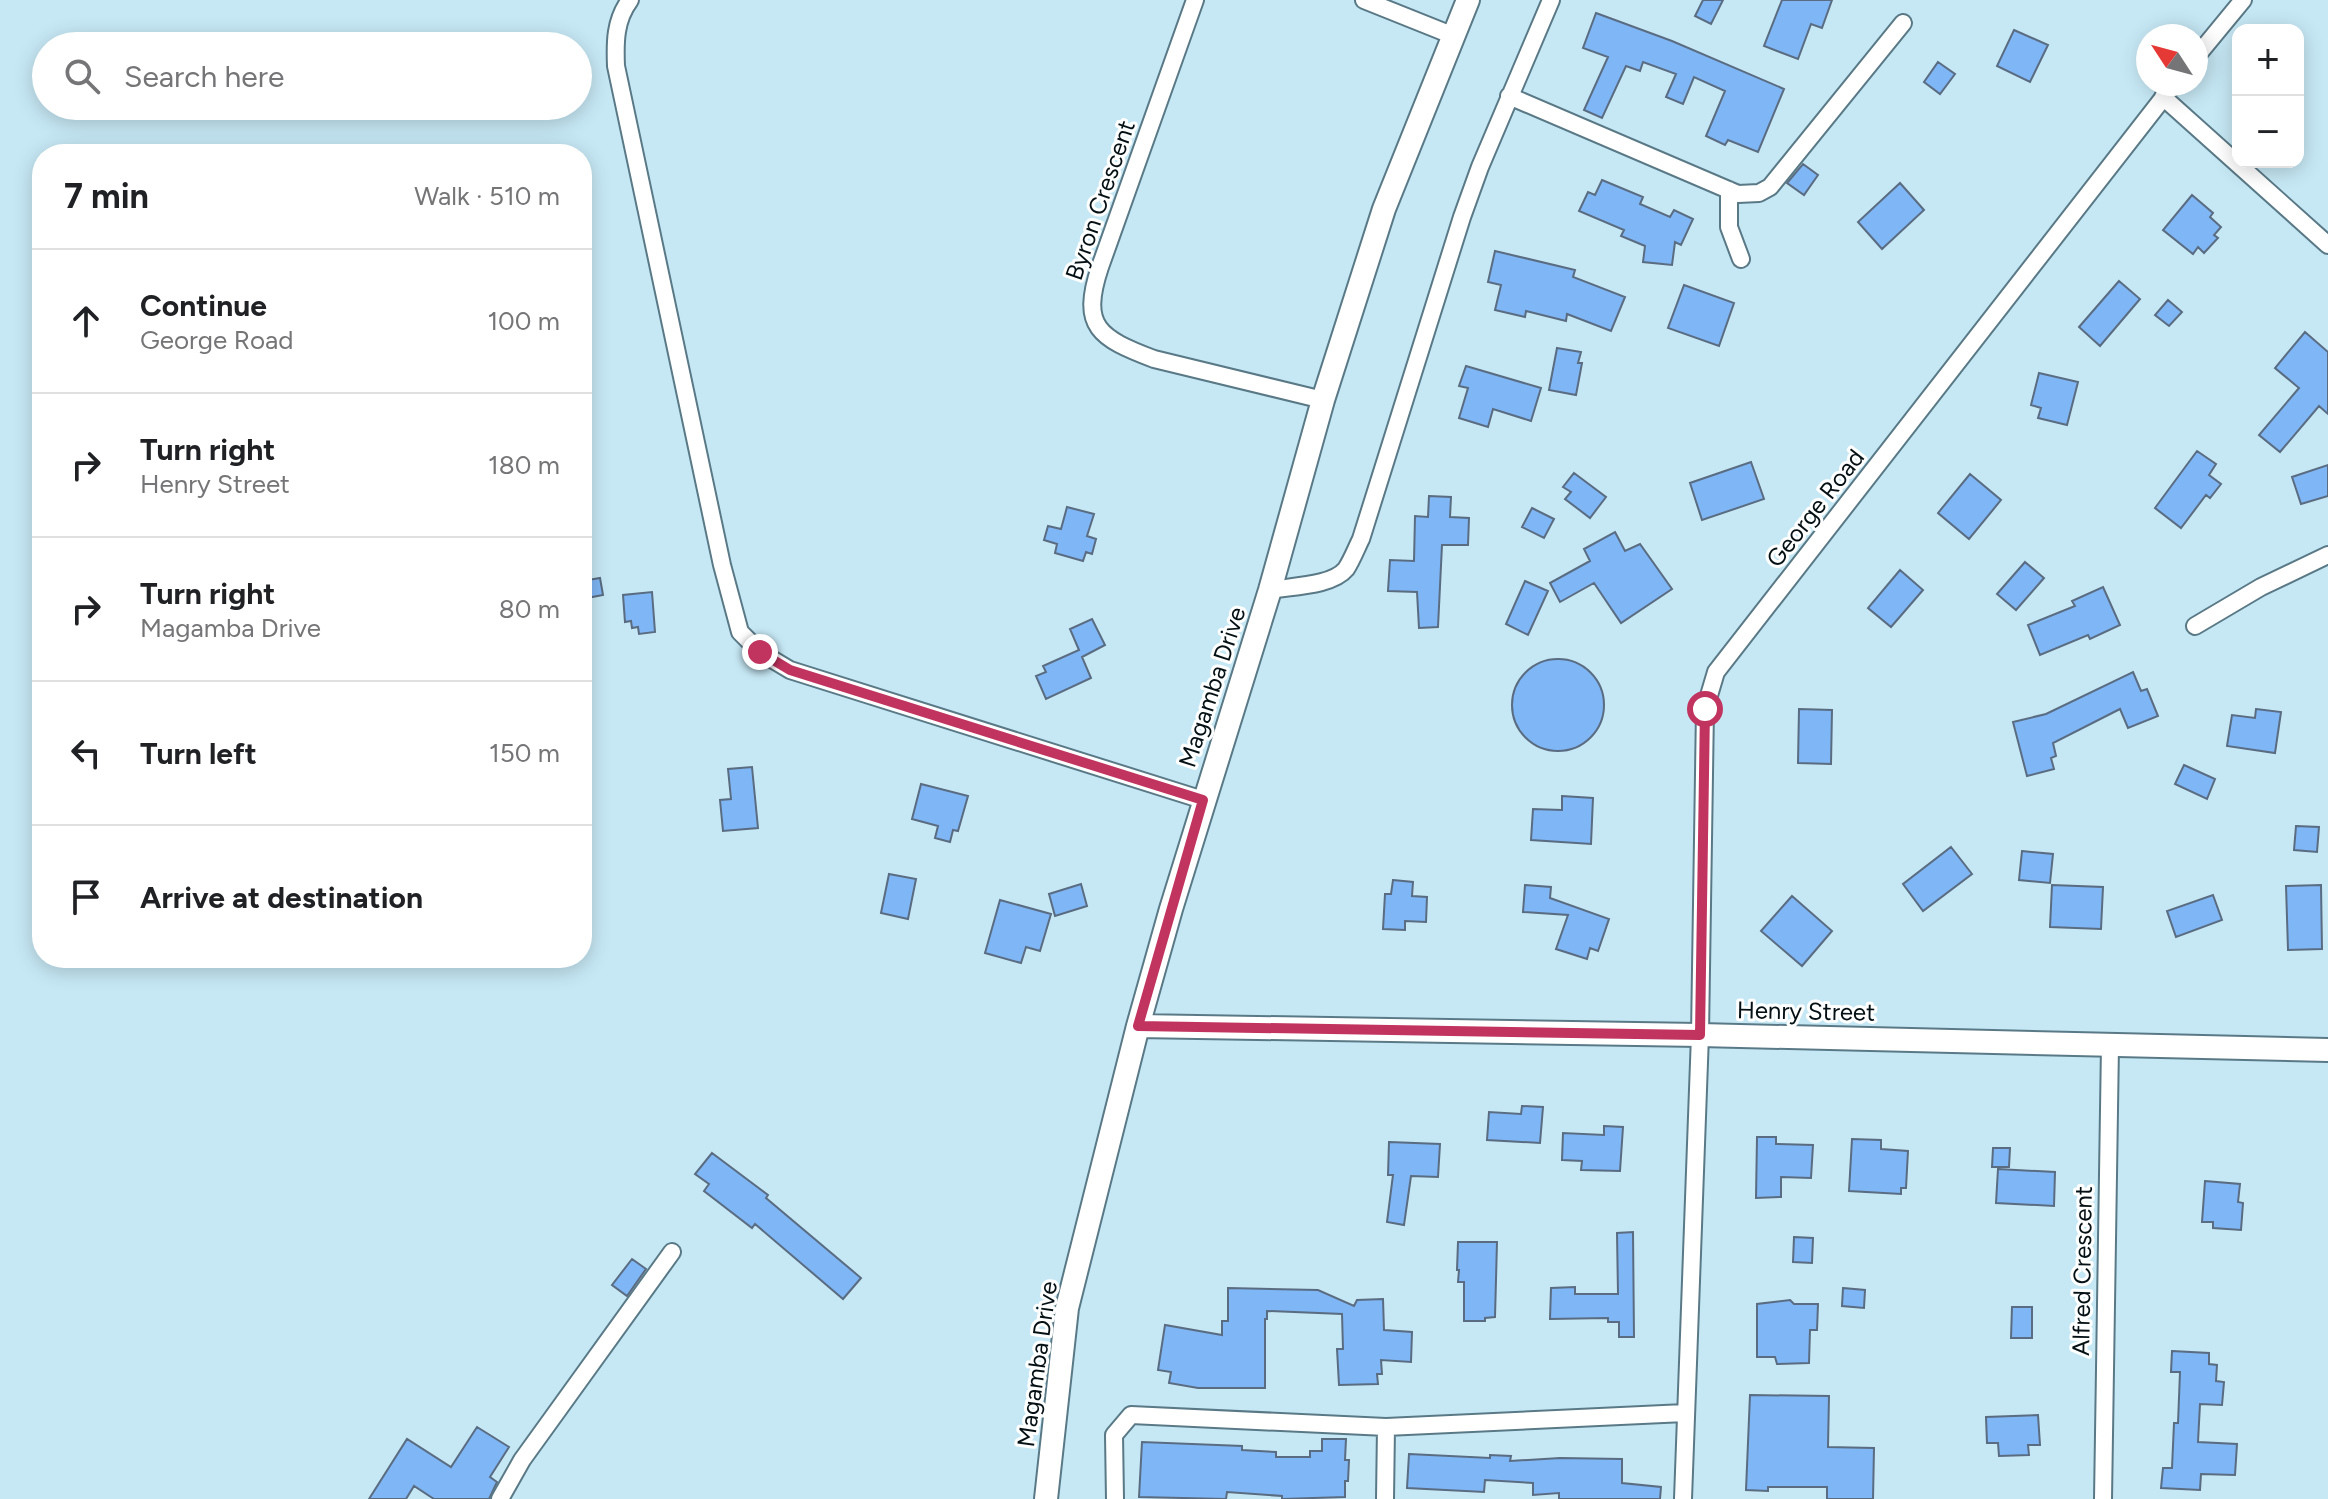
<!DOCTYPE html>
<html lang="en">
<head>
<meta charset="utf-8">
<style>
	:root { --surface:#fff; --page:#f6f6f6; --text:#202124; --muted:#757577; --line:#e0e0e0 }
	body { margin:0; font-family:Figtree,sans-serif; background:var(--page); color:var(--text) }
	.controls { position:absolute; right:24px; top:24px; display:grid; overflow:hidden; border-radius:16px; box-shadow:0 4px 20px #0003 }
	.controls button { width:72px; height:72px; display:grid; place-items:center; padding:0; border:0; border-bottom:2px solid var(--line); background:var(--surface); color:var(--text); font:40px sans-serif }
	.compass { position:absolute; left:2136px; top:24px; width:72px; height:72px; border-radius:50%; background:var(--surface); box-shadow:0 4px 20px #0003; rotate:306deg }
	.stop { position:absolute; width:24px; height:24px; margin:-18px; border:6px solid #c23460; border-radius:50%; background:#fff }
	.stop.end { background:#c23460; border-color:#fff; box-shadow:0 2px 8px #0008 }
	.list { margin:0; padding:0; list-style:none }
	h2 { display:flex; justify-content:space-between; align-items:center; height:104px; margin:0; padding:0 32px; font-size:34px }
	h2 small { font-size:26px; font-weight:400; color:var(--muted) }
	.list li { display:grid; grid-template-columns:52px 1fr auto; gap:24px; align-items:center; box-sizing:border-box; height:144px; padding:0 32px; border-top:2px solid var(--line) }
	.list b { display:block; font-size:30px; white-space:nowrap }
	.list p { margin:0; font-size:26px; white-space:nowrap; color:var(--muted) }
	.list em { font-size:26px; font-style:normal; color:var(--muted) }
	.icon { flex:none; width:44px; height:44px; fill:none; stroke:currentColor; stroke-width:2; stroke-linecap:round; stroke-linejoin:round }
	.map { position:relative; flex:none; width:2328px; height:1499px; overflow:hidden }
	.search { position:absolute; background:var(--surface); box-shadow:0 4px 20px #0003; left:32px; top:32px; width:560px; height:88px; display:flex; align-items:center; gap:20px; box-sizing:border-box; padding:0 28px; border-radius:44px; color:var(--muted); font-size:30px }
	.panel { position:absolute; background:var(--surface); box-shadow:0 4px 20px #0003; left:32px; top:144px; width:560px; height:824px; border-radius:32px }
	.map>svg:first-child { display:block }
	.building { fill:#7fb6f5; stroke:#5a6c81; stroke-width:2 }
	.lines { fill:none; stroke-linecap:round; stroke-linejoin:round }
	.street-casing { stroke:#5a7986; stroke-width:20 }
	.secondary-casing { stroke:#5a7986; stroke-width:26 }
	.street { stroke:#fff; stroke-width:16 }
	.secondary { stroke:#fff; stroke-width:22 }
	.route { stroke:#c23460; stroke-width:10 }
	.labels { text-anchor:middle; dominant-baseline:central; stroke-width:6; stroke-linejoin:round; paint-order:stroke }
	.street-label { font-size:24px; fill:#041014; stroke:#fff }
</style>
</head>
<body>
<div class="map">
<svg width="2328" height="1499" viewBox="0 0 2328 1499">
	<rect width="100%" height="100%" fill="#c6e8f5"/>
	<!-- building -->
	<path class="building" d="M1703,0H1723L1711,24L1695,16Z
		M1782,0H1832L1822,28L1811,24L1798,59L1764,46Z
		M1596,13L1672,41L1784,89L1758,152L1728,140L1725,145L1706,136L1725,91L1694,77L1683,104L1666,97L1676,74L1643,62L1640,71L1626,66L1602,118L1584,110L1608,57L1583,48Z
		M2014,30L2048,45L2030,82L1997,66Z
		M1938,62L1955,74L1940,94L1924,82Z
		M1803,164L1818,175L1804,195L1787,183Z
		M1602,180L1643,197L1640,204L1670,217L1674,210L1693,219L1681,245L1675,242L1672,265L1643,262L1645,246L1621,236L1624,230L1579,211L1588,192L1595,195Z
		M1900,183L1924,210L1882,249L1858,222Z
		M2192,195L2213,213L2210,217L2221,227L2214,235L2218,238L2204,253L2198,247L2193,254L2163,230Z
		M1495,251L1575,270L1573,277L1625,297L1611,331L1567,314L1566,321L1526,311L1525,317L1495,310L1501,285L1488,282Z
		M2119,281L2140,299L2100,346L2079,327Z
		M1684,285L1734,303L1719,346L1668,328Z
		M2168,300L2182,312L2169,326L2155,315Z
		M2305,332L2328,352V414L2319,406L2280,452L2259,435L2299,388L2275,368Z
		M1557,348L1581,352L1578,363H1582L1576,395L1549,390Z
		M1466,366L1541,388L1531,421L1493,409L1488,427L1459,418L1468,388L1459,386Z
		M2039,373L2078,382L2067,425L2038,418L2041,408L2031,405Z
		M2197,451L2216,464L2209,475L2221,484L2210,498L2206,495L2181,528L2155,508Z
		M1751,462L1764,499L1702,520L1690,483Z
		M2328,465V496L2301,504L2292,477Z
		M1574,473L1606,497L1590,518L1565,499L1571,492L1563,487Z
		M1970,474L2001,500L1969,539L1938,513Z
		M1429,496L1451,497L1450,517L1469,518L1468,545H1442L1438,627L1419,628L1417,592L1388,591L1390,560L1414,561L1415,516L1428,517Z
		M1067,507L1094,514L1087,536L1096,539L1092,554L1086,552L1083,561L1055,553L1057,544L1044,540L1048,526L1061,529Z
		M1532,508L1554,519L1544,538L1522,527Z
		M1615,532L1625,551L1640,544L1672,589L1621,623L1594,583L1560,602L1550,583L1590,561L1584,549Z
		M2025,562L2044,578L2016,610L1997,594Z
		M1900,570L1923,590L1891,627L1868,608Z
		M600,578L603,595L582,599V581Z
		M1525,581L1548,591L1528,635L1506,624Z
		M2103,587L2120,625L2090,639L2088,635L2040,655L2028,625L2075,606L2072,601Z
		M652,592L655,632L639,634L638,627L632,628L631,621L625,622L623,595Z
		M1092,619L1105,645L1082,657L1091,678L1046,699L1036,676L1046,672L1043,666L1079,650L1070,629Z
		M1512 705a46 46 0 1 1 92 0a46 46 0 1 1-92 0Z
		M2133,672L2141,691L2147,689L2158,716L2128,728L2120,709L2053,743L2056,756L2051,758L2054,769L2027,776L2013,722L2046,714Z
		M1799,709L1832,710L1831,764L1798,763Z
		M2256,709L2281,712L2275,753L2227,746L2232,715L2255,718Z
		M2184,765L2215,779L2207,799L2175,784Z
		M752,767L758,828L723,831L720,800L731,799L728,769Z
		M921,784L968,796L958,831L953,830L950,842L935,838L938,826L912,819Z
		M1562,796L1593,798L1591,844L1531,840L1533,809L1562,810Z
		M2296,826L2319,827L2317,852L2294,850Z
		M1951,847L1972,874L1923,911L1903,884Z
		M2022,851L2053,854L2050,883L2019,880Z
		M889,874L916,879L908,919L881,913Z
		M1393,880L1413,882L1412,896L1427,897L1426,922L1405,921V930L1383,929L1385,894H1391Z
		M1081,884L1087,906L1055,916L1049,894Z
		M1525,885L1551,887L1550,898L1609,919L1598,951L1590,948L1587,959L1556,949L1568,915L1523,912Z
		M2052,885L2103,887L2101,929L2050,927Z
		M2321,885L2322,949L2288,950L2286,886Z
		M2213,895L2222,920L2176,937L2167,911Z
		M1792,896L1832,931L1802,966L1761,931Z
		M1000,900L1051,914L1040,951L1026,947L1021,963L985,953Z
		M1522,1106L1543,1107L1540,1143L1487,1140L1489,1112L1521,1114Z
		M1604,1126L1623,1127L1620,1171L1581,1170L1582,1161L1562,1160L1563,1133L1604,1135Z
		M1757,1137H1776V1144L1813,1145L1811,1178L1781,1177V1197L1756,1198Z
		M1852,1139L1881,1140V1149L1908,1151L1906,1188H1901V1194L1849,1191Z
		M1389,1142L1440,1144L1438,1177L1411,1176L1404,1225L1387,1222L1393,1175H1388Z
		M1993,1148H2010L2009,1167H1992Z
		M712,1153L768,1195L766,1198L861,1278L843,1299L755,1224L752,1228L704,1191L709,1184L695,1174Z
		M1998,1169L2055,1172L2054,1206L1996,1203Z
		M2205,1181L2240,1184L2238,1202L2243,1203L2241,1230L2213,1228V1222H2202Z
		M1633,1232L1634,1337H1619V1322H1608V1318L1550,1319L1551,1288L1575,1287V1294H1618L1617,1233Z
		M1794,1237L1813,1238L1812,1263L1793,1262Z
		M1458,1242H1497L1495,1317L1485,1318V1321H1464V1282H1458L1459,1270H1457Z
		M632,1259L646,1269L627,1296L612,1285Z
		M1228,1288L1318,1290L1354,1306L1357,1300L1383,1299L1384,1330L1412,1332L1411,1362L1381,1360L1382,1374H1377L1378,1384L1339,1385L1337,1349H1343L1342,1314L1267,1311V1319H1265V1388H1198L1169,1383L1171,1372L1158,1370L1165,1325L1222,1335V1321H1228Z
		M1843,1288L1865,1290L1864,1308L1842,1306Z
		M1790,1300L1794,1304H1818L1817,1330H1810L1809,1363L1777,1364L1775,1357H1757V1304Z
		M2012,1307H2032V1338H2011Z
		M2172,1351L2209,1353V1364L2217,1365L2216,1381L2224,1382L2222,1405L2200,1404L2198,1442L2237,1444L2235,1475L2201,1474L2200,1490L2161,1488L2163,1468H2172L2174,1423H2178L2180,1372H2171Z
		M1750,1395L1829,1396L1828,1447L1874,1448L1873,1499H1827V1487H1768V1491L1746,1490Z
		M2038,1415L2040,1445H2028L2029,1455L1999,1456L1998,1443H1987L1986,1417Z
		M477,1427L509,1447L490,1477L497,1482L489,1499H434L414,1486L406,1499H369L407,1439L451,1467Z
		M1322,1439H1346L1345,1460H1349L1348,1481H1345V1497L1282,1499V1496L1227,1492L1226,1499L1139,1497L1142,1442L1242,1446V1450L1276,1452V1457H1310V1451H1322Z
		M1409,1454L1490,1458V1455L1511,1456L1510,1461L1560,1458L1622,1459V1483L1661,1487L1660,1499H1559V1493L1533,1495V1483L1485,1480L1484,1492L1407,1488Z"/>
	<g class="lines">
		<!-- street casing -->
		<g class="street-casing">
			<path id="street" d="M630,0C615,20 615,42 616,66L722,565L740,632L760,652L790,670L1203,800
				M1195,0L1100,267C1080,327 1099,338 1154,359L1323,400
				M1364,0L1454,36
				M2196,57L2243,0
				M1509,96L1738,194L1759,193L1770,187L1903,23
				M2163,97L2328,245
				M1729,190V227L1741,259
				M1270,590C1292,586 1332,586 1346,569C1352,560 1356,549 1361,539L1462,217L1480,167L1551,0
				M2195,626L2261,587L2328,555
				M500,1499L522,1460L672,1252
				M1115,1499L1114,1435L1131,1415L1386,1427L1685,1413
				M1385,1499L1386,1427
				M1683,1499L1700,1035L1705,709L1716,672L2174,84
				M2103,1499L2110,1045"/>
		</g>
		<!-- secondary casing -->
		<g class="secondary-casing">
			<path id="secondary" d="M1138,1026L1700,1035L2328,1050
				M1046,1499L1067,1308L1138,1026L1171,909L1270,590L1323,400L1384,209L1468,0"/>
		</g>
		<!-- street -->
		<use href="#street" class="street"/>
		<!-- secondary -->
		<use href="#secondary" class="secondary"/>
	</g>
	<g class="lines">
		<!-- route -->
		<path class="route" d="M760,652L790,670L1203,800L1138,1026L1700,1035L1705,709"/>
	</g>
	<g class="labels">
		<!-- street labels -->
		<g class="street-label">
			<text transform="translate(1100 200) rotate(-71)">Byron Crescent</text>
			<text transform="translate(1815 508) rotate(-52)">George Road</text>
			<text transform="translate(1212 687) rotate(-72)">Magamba Drive</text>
			<text transform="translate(1806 1011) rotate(1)">Henry Street</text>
			<text transform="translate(2082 1271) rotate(-89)">Alfred Crescent</text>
			<text transform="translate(1037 1364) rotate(-82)">Magamba Drive</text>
		</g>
	</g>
</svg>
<div class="controls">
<button>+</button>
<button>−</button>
</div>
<svg class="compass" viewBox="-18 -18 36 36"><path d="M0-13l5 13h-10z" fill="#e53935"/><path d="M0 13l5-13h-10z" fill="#757577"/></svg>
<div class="stop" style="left:1705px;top:709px"></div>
<div class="stop end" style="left:760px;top:652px"></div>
<div class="search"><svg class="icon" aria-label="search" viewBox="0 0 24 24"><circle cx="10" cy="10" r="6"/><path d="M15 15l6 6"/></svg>Search here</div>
<section class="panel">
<h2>7 min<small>Walk · 510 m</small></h2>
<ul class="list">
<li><svg class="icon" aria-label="ahead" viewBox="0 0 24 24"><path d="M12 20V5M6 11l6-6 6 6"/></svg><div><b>Continue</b><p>George Road</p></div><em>100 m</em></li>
<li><svg class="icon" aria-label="right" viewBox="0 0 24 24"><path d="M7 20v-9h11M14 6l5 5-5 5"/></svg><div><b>Turn right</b><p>Henry Street</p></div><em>180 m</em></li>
<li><svg class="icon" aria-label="right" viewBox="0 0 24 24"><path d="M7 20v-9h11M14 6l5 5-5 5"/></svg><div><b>Turn right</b><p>Magamba Drive</p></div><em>80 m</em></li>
<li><svg class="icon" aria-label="left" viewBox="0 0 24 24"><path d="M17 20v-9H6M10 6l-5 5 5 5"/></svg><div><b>Turn left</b></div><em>150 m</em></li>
<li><svg class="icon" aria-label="arrive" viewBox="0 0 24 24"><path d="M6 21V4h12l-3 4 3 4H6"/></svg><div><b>Arrive at destination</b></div></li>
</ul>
</section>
</div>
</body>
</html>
